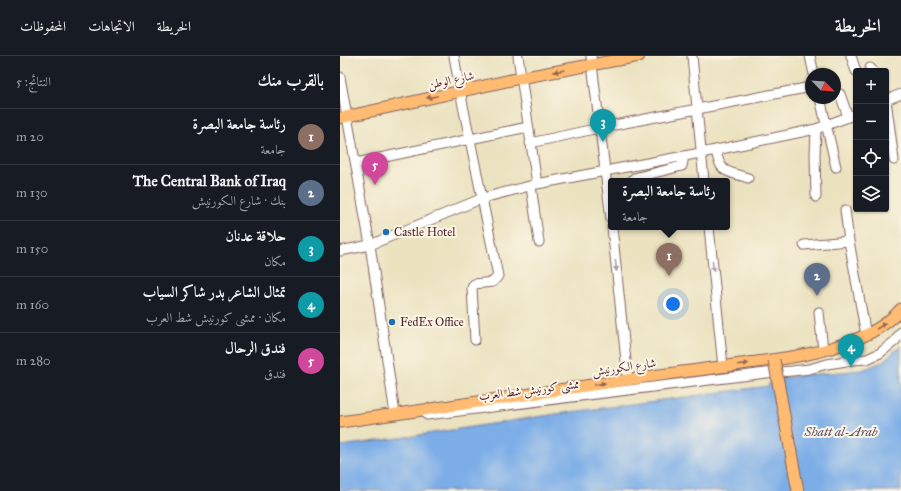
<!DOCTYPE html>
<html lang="ar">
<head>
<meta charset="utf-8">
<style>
	:root { --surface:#171b24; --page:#242831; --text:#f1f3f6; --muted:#9ea1a6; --line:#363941; --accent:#db2777 }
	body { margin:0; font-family:"IM FELL Great Primer",Amiri,serif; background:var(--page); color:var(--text); direction:rtl }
	.controls { position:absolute; right:12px; top:12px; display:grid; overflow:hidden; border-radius:4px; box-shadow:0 1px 3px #0004 }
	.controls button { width:36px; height:36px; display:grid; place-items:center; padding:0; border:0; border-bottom:1px solid var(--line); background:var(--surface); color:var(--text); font:20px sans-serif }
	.compass { position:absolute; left:465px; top:12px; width:36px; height:36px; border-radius:50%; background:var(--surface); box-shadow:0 1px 3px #0004; rotate:115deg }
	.you { position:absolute; left:333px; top:248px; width:14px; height:14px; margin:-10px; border:3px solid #fff; border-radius:50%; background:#1a73e8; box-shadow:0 0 0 6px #1a73e833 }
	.badge { display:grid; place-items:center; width:26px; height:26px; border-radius:50%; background:var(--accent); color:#fff; font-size:13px; font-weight:700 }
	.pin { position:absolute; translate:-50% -33px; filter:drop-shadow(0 1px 2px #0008) }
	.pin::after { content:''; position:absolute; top:21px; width:14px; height:12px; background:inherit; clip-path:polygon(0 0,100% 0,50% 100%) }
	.popup { position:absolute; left:268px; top:122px; width:122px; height:52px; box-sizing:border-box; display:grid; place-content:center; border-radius:4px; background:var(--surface); filter:drop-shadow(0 1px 3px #0005); font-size:13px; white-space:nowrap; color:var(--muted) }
	.popup b { font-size:15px; color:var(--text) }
	.popup::after { content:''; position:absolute; left:50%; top:100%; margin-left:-8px; border:8px solid transparent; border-top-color:var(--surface) }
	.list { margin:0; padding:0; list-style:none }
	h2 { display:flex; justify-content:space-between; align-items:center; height:52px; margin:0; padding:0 16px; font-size:17px }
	h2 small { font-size:13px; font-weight:400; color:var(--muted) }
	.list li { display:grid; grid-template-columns:26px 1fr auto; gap:12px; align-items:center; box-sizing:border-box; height:56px; padding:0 16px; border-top:1px solid var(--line) }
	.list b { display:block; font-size:15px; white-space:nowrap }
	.list p { margin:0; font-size:13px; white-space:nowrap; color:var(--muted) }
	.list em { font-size:13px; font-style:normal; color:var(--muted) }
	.icon { flex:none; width:22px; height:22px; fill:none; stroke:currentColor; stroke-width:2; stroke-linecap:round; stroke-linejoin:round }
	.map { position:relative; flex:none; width:561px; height:435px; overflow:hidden; direction:ltr }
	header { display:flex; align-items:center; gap:24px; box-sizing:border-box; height:56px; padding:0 20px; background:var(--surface); border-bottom:1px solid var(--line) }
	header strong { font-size:19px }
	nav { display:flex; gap:22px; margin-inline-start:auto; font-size:14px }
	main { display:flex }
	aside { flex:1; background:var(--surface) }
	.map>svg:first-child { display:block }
	.water { fill:#7cade7; stroke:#636689 }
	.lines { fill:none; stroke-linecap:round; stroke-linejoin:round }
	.minor-casing { stroke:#82635f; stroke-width:11 }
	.major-casing { stroke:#82635f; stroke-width:13 }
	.minor { stroke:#fff; stroke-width:9 }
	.major { stroke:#ffbb71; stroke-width:11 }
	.major-bridge-casing { stroke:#82635f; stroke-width:13; stroke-linecap:butt }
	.major-bridge { stroke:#ffbb71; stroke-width:11 }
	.oneway { fill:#9b654a }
	.oneway2 { fill:#ae9aa0 }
	.poi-dot { fill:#1f6fb2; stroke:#fcf5e5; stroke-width:1.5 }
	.labels { text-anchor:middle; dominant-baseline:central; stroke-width:4; stroke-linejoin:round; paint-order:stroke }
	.street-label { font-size:12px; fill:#4a1f2b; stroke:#fcf5e5 }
	.poi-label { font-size:12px; fill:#4a1f2b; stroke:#fcf5e5; text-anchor:start }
	.water-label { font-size:13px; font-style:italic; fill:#5c516d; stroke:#fcf5e5 }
</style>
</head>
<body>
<header>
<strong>الخريطة</strong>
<nav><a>الخريطة</a><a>الاتجاهات</a><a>المحفوظات</a></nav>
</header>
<main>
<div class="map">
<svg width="561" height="435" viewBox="0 0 561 435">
	<rect width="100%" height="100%" fill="#fcf5e5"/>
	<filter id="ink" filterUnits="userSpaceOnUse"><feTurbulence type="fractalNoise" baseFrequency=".025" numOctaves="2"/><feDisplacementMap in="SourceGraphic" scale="8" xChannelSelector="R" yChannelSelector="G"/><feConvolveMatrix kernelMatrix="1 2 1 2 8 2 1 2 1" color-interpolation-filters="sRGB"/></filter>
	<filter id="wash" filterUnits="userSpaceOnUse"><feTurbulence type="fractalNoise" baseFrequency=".012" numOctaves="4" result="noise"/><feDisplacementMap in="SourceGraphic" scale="16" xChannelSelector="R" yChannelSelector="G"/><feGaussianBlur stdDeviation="0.9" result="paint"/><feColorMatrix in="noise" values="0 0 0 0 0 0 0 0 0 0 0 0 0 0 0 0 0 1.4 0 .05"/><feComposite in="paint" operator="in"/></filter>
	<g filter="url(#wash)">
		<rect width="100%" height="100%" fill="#ebe2c0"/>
		<!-- water -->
		<path class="water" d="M561,289V435H0V390L66,381L216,358L428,330L431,324L444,321L522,314L542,306Z"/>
	</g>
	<g filter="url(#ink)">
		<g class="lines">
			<!-- minor casing -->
			<g class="minor-casing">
				<path id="minor" d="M114,0L120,35L158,220L153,226L134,228L132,232L135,284
					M178,0L197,128
					M251,0L271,163
					M352,0L364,125
					M470,0L474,18
					M511,0L516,15
					M530,12L533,15
					M0,21L30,189L55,358
					M500,38L508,61
					M480,42L496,111
					M546,44L554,104
					M546,44L561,38
					M190,87L259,72L471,31
					M376,94C380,118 387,115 408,122
					M16,107L188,71
					M294,122L342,110L344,100
					M191,130L199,186
					M476,141L475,99L476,73
					M505,154L509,185L526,279
					M272,171L288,324
					M369,171L383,311
					M464,189L509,185
					M0,195L30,189L143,142L197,128L376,94L476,73L516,58
					M479,256L483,294
					M87,359L426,317L452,315L469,313L487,308L513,304L527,303L540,297L555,285L561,276"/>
			</g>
			<!-- major casing -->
			<g class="major-casing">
				<path id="major" d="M0,62L180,22L299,0
					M0,366C100,352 200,336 299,322C333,317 367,313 401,308C431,304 462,301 491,292C517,284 543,274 561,253"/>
			</g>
			<!-- minor -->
			<use href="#minor" class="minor"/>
			<!-- major -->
			<use href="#major" class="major"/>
			<!-- major-bridge casing -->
			<g class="major-bridge-casing">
				<path id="major-bridge" d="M434,304L458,435"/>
			</g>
			<!-- major-bridge -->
			<use href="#major-bridge" class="major-bridge"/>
		</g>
		<!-- one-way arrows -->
		<defs><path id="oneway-solid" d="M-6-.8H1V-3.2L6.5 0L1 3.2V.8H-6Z"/></defs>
		<g class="oneway">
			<use href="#oneway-solid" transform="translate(219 15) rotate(170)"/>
			<use href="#oneway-solid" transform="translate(92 41) rotate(168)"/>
			<use href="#oneway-solid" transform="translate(541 270) rotate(-33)"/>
			<use href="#oneway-solid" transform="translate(403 308) rotate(-7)"/>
			<use href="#oneway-solid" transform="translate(260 328) rotate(-8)"/>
		</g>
		<g class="oneway2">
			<use href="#oneway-solid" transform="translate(276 210) rotate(84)"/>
			<use href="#oneway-solid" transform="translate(373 210) rotate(84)"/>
		</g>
	</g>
	<!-- markers -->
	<g class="poi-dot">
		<circle cx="46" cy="176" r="4"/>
		<circle cx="52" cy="266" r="4"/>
	</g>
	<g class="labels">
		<!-- street labels -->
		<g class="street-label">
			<text transform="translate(111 24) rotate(-12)">شارع الوطن</text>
			<text transform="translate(284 311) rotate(-8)">شارع الكورنيش</text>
			<text transform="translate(189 334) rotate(-7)">ممشى كورنيش شط العرب</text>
		</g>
		<!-- poi labels -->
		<g class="poi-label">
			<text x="54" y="176">Castle Hotel</text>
			<text x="60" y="266">FedEx Office</text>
		</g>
		<!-- water labels -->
		<g class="water-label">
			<text x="501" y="376">Shatt al-Arab</text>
		</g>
	</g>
</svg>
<div class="controls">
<button>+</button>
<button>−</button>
<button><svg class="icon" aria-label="locate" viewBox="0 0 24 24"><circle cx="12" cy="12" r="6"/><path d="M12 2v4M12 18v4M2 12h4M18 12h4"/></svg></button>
<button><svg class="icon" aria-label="layers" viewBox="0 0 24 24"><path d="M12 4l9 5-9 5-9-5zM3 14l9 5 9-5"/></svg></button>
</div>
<svg class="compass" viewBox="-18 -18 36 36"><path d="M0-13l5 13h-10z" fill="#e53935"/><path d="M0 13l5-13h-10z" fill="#9ea1a6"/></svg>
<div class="you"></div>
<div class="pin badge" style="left:329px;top:220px;background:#8d6e63">1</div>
<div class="popup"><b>رئاسة جامعة البصرة</b>جامعة</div>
<div class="pin badge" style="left:477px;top:240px;background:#5c6f8a">2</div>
<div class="pin badge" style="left:263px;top:86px;background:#0f9aa8">3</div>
<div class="pin badge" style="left:511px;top:311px;background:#0f9aa8">4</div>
<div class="pin badge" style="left:35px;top:129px;background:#d1479c">5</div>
</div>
<aside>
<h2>بالقرب منك<small>النتائج: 5</small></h2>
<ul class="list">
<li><span class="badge" style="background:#8d6e63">1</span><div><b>رئاسة جامعة البصرة</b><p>جامعة</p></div><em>20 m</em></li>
<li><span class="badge" style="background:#5c6f8a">2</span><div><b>The Central Bank of Iraq</b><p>بنك · شارع الكورنيش</p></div><em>130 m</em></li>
<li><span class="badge" style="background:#0f9aa8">3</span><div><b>حلاقة عدنان</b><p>مكان</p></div><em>150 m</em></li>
<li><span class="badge" style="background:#0f9aa8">4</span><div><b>تمثال الشاعر بدر شاكر السياب</b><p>مكان · ممشى كورنيش شط العرب</p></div><em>160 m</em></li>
<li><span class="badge" style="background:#d1479c">5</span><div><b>فندق الرحال</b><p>فندق</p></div><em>280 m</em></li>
</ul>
</aside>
</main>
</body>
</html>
